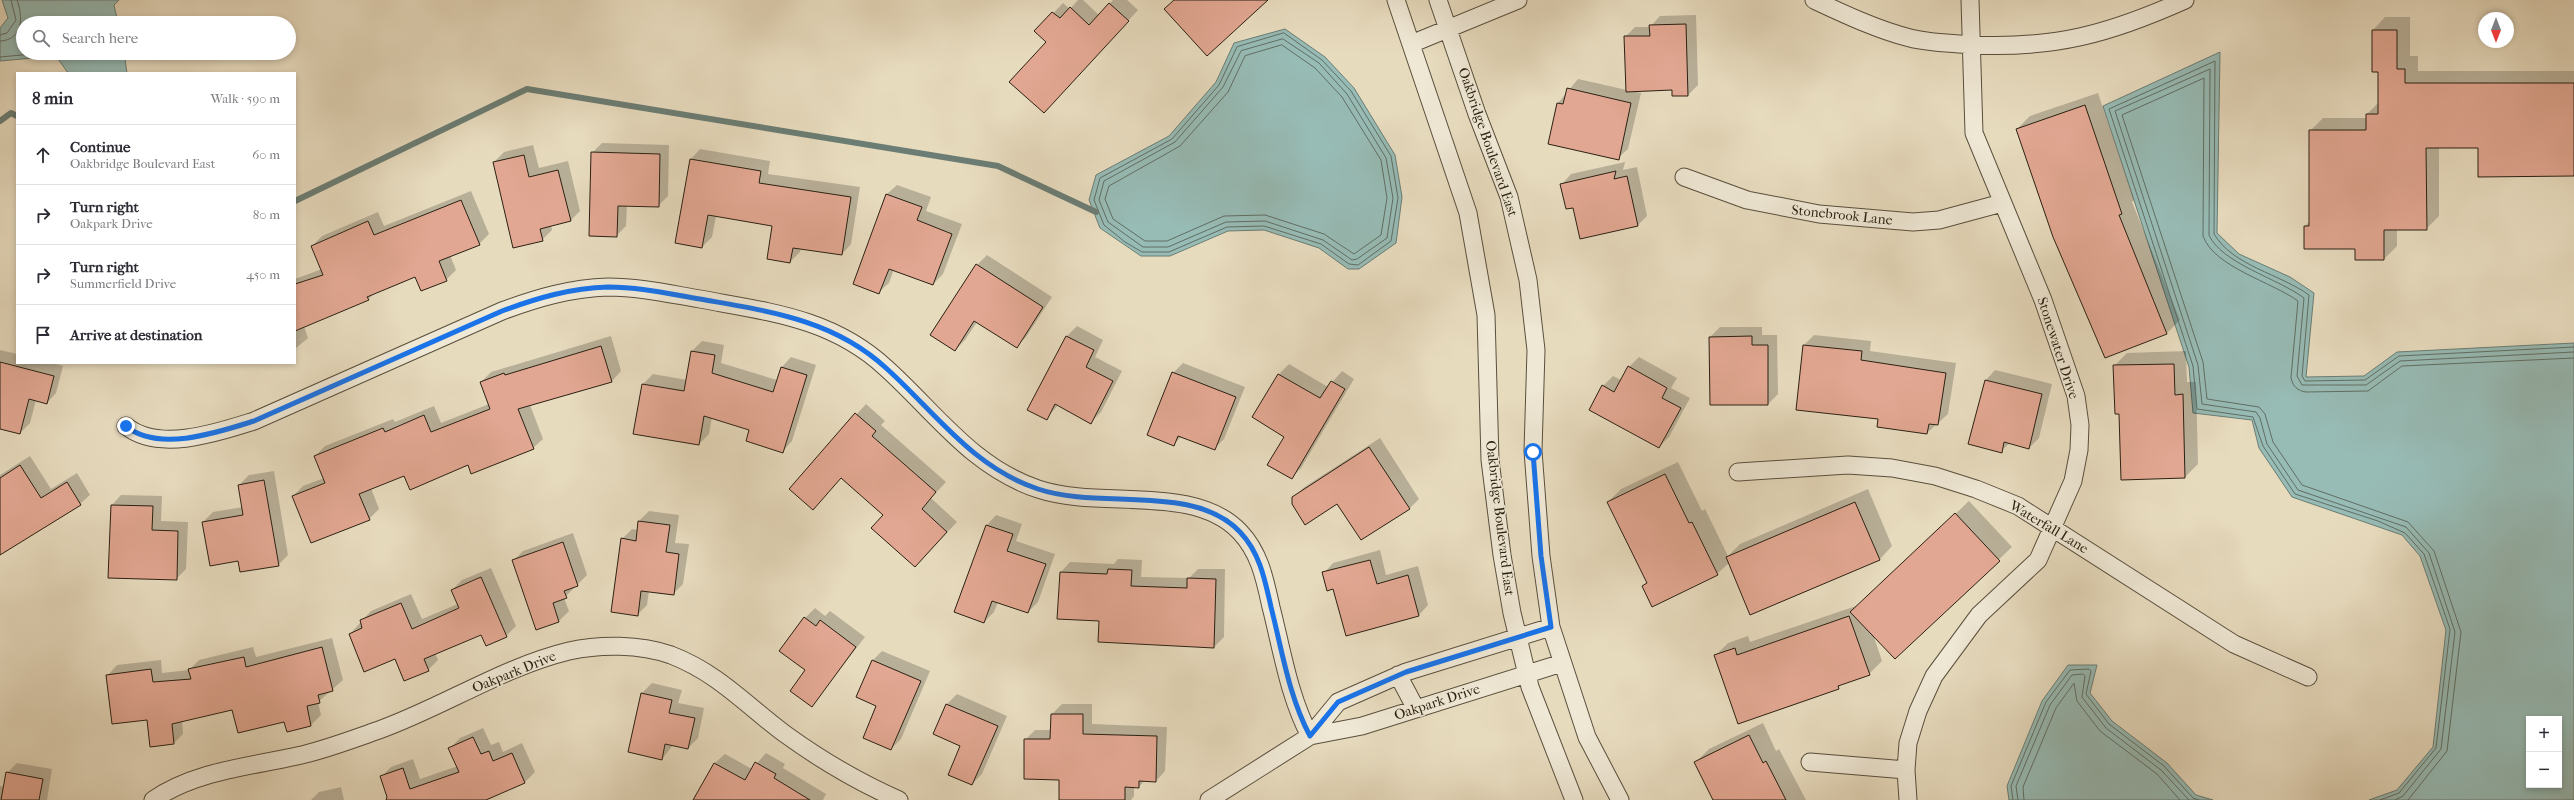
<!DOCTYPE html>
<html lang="en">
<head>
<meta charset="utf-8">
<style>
	:root { --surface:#fff; --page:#f7f7f7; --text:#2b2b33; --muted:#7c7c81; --line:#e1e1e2 }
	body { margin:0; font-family:"IM FELL French Canon",serif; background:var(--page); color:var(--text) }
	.controls { position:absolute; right:12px; bottom:12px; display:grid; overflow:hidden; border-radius:0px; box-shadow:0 2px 6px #0003 }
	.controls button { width:36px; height:36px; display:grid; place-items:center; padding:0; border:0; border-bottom:1px solid var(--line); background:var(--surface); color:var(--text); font:20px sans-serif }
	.compass { position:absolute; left:2478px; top:12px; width:36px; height:36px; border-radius:50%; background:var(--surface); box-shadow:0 2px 6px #0003; rotate:180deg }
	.stop { position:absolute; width:12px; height:12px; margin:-9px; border:3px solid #1a73e8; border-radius:50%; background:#fff }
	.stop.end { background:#1a73e8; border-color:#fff; box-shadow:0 1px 4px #0008 }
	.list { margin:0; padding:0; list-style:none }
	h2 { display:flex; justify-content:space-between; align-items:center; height:52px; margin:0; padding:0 16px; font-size:17px }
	h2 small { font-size:13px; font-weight:400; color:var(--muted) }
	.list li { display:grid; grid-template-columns:26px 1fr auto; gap:12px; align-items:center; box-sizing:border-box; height:60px; padding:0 16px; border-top:1px solid var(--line) }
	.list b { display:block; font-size:15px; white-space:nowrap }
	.list p { margin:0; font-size:13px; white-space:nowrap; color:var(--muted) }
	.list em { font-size:13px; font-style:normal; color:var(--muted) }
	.icon { flex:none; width:22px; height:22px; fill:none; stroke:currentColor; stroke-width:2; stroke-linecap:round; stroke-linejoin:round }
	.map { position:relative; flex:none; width:2574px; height:800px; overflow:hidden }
	.search { position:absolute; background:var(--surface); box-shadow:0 2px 6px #0003; left:16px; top:16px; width:280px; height:44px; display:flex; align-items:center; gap:10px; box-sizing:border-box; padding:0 14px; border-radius:22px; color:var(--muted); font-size:15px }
	.panel { position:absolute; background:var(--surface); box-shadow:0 2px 6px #0003; left:16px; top:72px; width:280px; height:292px; border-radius:0px }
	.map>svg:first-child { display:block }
	.water { fill:#97bbb5; stroke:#6b7d74; fill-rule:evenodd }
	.shadow { fill:#0003 }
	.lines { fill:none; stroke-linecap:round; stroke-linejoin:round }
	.shore { stroke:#606e64; stroke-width:1 }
	.stream { stroke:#6b7d74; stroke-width:6 }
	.building { fill:#e2a792; stroke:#2a2012 }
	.minor-casing { stroke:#594f3d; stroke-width:19 }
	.minor { stroke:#efe8d5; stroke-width:17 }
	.route { stroke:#1a73e8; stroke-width:5 }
	.labels { text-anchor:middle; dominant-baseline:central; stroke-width:3; stroke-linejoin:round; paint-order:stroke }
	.street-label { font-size:14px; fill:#2a2012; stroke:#efe8d5 }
</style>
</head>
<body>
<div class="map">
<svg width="2574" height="800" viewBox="0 0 2574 800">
	<rect width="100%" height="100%" fill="#e7dbbe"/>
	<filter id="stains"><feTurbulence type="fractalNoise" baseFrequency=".005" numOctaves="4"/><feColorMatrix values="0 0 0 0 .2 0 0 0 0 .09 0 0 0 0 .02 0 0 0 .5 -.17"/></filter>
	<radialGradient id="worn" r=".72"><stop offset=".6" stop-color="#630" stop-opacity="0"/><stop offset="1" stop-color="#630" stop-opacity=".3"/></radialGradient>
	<!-- water -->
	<path class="water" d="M2,0H119L114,5L118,23H23V53H124L127,73H68L56,56L0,61V28L8,18Z
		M1285,29L1325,57L1354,88L1395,155L1402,197L1396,243L1359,269H1348L1319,248L1264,230L1228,231L1170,256H1141L1100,228L1089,200L1096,175L1169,136L1216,82L1234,43Z
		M2220,52L2217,233L2239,254L2290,277L2314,293L2306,377L2364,376L2397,352L2574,343V800H2369L2397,790L2433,747L2446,630L2420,556L2402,535L2292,497L2259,448L2252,420L2193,413L2189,367L2103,106ZM2529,719H2559V785H2529Z
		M2068,665H2097L2090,693L2112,721L2167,763L2196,795L2213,800H2009L2007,786L2042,701Z"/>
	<!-- shadow -->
	<path class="shadow" d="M1078,0H1083L1099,15L1113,0H1127L1138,10L1054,102L1047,42L1036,31L1063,3L1070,9Z
		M1696,15L1698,85L1688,95L1673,89L1633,91L1641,93L1628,149L1618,158L1558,103L1578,79L1627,90L1625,37L1635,27H1650L1660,16Z
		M2385,17H2410V56H2418V71H2574V175L2479,147H2439V216L2426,229H2397V246L2384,259L2305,226L2310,221V131L2323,118H2367V114L2379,102V71L2373,30Z
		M2098,93L2134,200L2132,202L2180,320L2167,333L2105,357L2017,129L2030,116Z
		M602,143L669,145L668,196L658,206L627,205L626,226L616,236L592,153Z
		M533,145L539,168L568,161L580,211L570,221L551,225L552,230L542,240L494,162L504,152Z
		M700,149L770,161L768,174L860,187L851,244L842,254L801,248L800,252L790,262L773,225L716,216L712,237L702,247L691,159Z
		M1625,162L1623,170L1637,167L1647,216L1637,226L1574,207L1562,184L1571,174Z
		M897,185L931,197L926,211L962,224L943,274L933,284L894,269L889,283L879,292L887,194Z
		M471,191L489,234L479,244L450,255L456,270L446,280L416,275L375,292L368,300L304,326L308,338L295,349V279L322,269L312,246L322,236L378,212L384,226Z
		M987,255L1052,297L1026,337L1016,347L977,322L965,340L955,350L977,265Z
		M1077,326L1103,340L1095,357L1122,371L1101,412L1091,422L1058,405L1046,419L1067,336Z
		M1720,327H1762V335H1777L1778,394L1768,404L1710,337Z
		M1814,335L1871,341L1870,351L1956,363L1948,414L1927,433L1879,419L1797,409L1804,345Z
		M611,336L621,371L612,381L530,405L543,439L533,448L469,464L405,474L371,488L379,509L369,519L293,496L303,486L324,478L315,456L325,446L393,419L395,422L434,406L441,423L489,404L481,382L491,372Z
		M702,341L724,345L721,363L777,380L782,367L791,357L816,365L792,441L783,451L751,429L712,417L709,434L699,444L634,433L643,384L653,374L687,380L692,351Z
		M0,350L17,354V363H52L63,366L56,393L47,403L36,400L30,423L20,433L0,427Z
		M2186,351L2187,382H2196L2198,464L2185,477L2120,413L2114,366L2127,353Z
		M1639,357L1677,378L1671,388L1690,398L1669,437L1659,447L1603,386L1613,376L1621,380L1629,367Z
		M1183,363L1245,387L1224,439L1214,449L1182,436L1173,445V373Z
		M1289,364L1328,387L1342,371L1354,379L1301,468L1291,478L1285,436L1253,417L1279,374Z
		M1995,370L2052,384L2039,438L2029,448L2010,443L2001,451L1986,380Z
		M866,404L885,421L881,425L946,482L931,498L957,522L925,556L884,515L841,478L790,489Z
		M1380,438L1419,499L1409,509L1293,498L1303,488Z
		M30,456L51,489L77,473L90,495L80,504L0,541V475Z
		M1678,462L1702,511L1705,509L1728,556L1740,544L1868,489L1892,546L1880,559L1751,614L1729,563L1717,574L1643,586L1647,582L1608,502L1621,489Z
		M274,471L288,555L278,565L239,560L203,522L213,512L243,507L239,485L249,475Z
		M121,495L162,496L161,521L188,522L186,569L176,579L112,505Z
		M1969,501L2012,547L1895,658L1873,634L1882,661L1869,674L1843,683L1838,688L1715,656L1728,643L1748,636L1750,642L1859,605Z
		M649,511L679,515L675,543L689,544L683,584L673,594L649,591L647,605L637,615L622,539L632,529L638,530L639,521Z
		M996,515L1022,524L1016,541L1055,554L1038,602L1028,612L998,602L994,612L984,622L987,525Z
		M573,533L587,575L564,598L569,611L559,621L537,628L513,561L523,551Z
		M1380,550L1386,575L1418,566L1428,605L1419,615L1334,588L1324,573L1333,563Z
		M1118,559L1142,560L1141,577L1189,578L1198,569H1225L1224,637L1214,647L1100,620L1061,572L1070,562L1114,564Z
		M491,568L516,626L506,636L481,634L435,653L438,660L428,670L395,658L350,634L371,611L411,594L422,619L458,604L452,590L462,580Z
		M815,608L825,616L830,611L865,637L812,705L807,670L805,618Z
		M332,638L343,680L318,702L321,715L311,725L233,709L182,721L183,734L174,743L108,675L117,665L161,660L162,673L189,670L199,660L253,647L256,657Z
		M882,651L930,671L901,739L891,749L877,706L873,660Z
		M652,683L682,690L678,703L704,708L698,738L688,748L673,745L662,759L642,693Z
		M957,694L1007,716L982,774L972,784L962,745L934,734L947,704Z
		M1062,704H1092V724L1167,727L1165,771L1156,781L1145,780L1139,787L1134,786V796L1131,800H1060V779L1025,740L1035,730H1052V714Z
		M1763,723L1776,751L1779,749L1806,800H1715L1696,762L1709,749Z
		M483,728L491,745L499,742L503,752L522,743L535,772L525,782L484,800H389L381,777L391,767L413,759L420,779L458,766L450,748L460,738Z
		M766,753L785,764L783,768L826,794L823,800H694L715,763L725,754L752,769Z
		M17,763L52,769L47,800H0V786L5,787L7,773Z
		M341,787L344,800H311L319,792Z"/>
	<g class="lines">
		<!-- shore -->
		<path class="shore" d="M1284,33L1322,60L1351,91L1391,156L1398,198L1391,241L1358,265L1349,264L1321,244L1264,226L1227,227L1169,252H1142L1125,242L1104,225L1094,200L1100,178L1172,139L1219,85L1237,47Z
			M0,35L7,33L16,20L11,0
			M1283,39L1319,63L1347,94L1386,158L1393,198L1387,238L1357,259L1352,260L1323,240L1265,221L1226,222L1168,247H1143L1108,222L1099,200L1104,181L1175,142L1223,87L1241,51Z
			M0,41C24,40 23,16 17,0
			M1282,45L1315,68L1342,97L1381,160L1387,198L1381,235L1354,254L1324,234L1265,215L1224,216L1167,241H1145L1113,219L1105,199L1109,186L1180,146L1228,92L1245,56Z
			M0,57L43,53
			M2013,800L2011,786L2046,702L2070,670L2089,669L2091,671L2086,694L2109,724L2164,766L2193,798L2199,800
			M2018,800L2016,786L2050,705L2072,675L2083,674L2085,676L2082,697L2106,728L2161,770L2189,800
			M2024,800L2023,787L2056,708L2074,683L2077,701L2100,731L2157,774L2180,800
			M2380,800L2399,793L2436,748L2450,629L2424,554L2405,533L2378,521L2295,494L2263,446L2253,417L2197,409L2193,366L2109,109L2215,61L2214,234C2233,266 2280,274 2309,295L2302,376L2305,381L2365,380L2399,356L2574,347
			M2395,800L2403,796L2441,749L2455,632L2429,553L2406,527L2298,490L2267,444L2260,418L2256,412L2202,404L2198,365L2115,111L2210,69L2209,235C2221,263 2279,279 2304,298L2297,376L2302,385H2366L2400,361L2574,352
			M2408,800L2447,751L2461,632L2434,551L2408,522L2302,485L2273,442L2265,414L2259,407L2207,399L2203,362L2122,115L2204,78L2203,236C2214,267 2272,282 2298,301L2291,377C2292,386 2298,391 2306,392L2368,391L2402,366L2574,358"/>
		<!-- stream -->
		<path class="stream" d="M0,121L11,113L17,116
			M295,201L527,89L998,166L1096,212"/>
	</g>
	<!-- building -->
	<path class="building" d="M1174,0H1268L1207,56L1164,9Z
		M1109,3L1129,21L1044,113L1009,82L1046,42L1034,31L1052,12L1060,18L1070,7L1089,25Z
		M1686,24L1688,96H1672V90L1626,92L1624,36H1650L1649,25Z
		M2372,30H2397V69H2405V83H2574V176L2478,177V148H2426L2427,230H2384V260H2355V249H2304V226H2309V130H2366V114H2378V72H2372Z
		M1567,88L1631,103L1619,160L1548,144L1557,103L1563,104Z
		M2085,105L2122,214L2119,215L2167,334L2105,358L2053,237L2016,129Z
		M591,152L660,154L659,207L618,206L617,237L589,236Z
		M524,155L529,177L558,170L571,221L540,229L543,241L513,248L493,162Z
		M690,159L761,171L759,183L851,197L842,255L793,248L790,263L767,259L772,226L708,215L702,248L675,243Z
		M1616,171L1614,179L1627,176L1638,226L1580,239L1573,208L1566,209L1560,184Z
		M886,194L922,207L917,220L952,234L933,285L889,269L879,294L853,284Z
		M461,200L480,245L439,261L447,281L421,291L415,277L367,297L369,300L295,331V284L323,275L311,246L368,221L374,235Z
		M976,264L1043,307L1017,348L974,321L955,351L930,335Z
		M1066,336L1094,350L1086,367L1113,381L1091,424L1055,404L1047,420L1027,410Z
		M1752,336V345H1768V405H1710L1709,337Z
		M1803,345L1862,351L1861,360L1946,373L1938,425L1929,424L1927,434L1877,427L1878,419L1796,410Z
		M601,346L612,382L518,409L534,449L471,474L468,465L410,490L404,476L359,494L370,520L311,543L292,496L325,483L314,456L383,428L385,432L424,415L431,432L490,409L480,382L504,373L505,375Z
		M691,351L715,355L712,373L773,392L781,367L807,375L783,453L746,441L749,430L704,416L699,445L633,434L642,384L684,391Z
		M0,362L54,376L47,404L29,399L20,434L0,429Z
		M2174,364L2175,395L2183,394L2185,478L2121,480L2119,414H2115L2113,365Z
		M1628,366L1667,388L1662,398L1681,408L1659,448L1589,410L1602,385L1614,392Z
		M1172,372L1236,397L1215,450L1178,436L1174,446L1147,435Z
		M1278,374L1320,398L1331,381L1345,389L1292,479L1267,465L1284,437L1252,417Z
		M1985,380L2042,394L2029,449L2004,442L2002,453L1968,444Z
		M855,413L876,431L872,436L936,492L922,509L947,532L915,567L871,528L883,515L841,478L813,510L789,489Z
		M1369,447L1410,509L1361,540L1337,504L1305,525L1292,504V497Z
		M20,465L41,498L67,482L81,505L0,555V478Z
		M1665,474L1689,523L1692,522L1718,575L1652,607L1642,586L1647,583L1607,502Z
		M264,480L279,566L240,572L238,561L210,566L202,522L243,515L238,485Z
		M1855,502L1880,560L1750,615L1726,557Z
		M111,505L153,506L152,530L178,531L177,580L108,578Z
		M1955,513L2000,561L1895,659L1850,612Z
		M638,521L670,525L666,552L679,554L674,595L641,591L638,616L611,612L621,538L636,541Z
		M986,525L1013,534L1007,551L1046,564L1028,613L992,601L984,623L954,612Z
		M563,542L578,586L564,591L567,598L553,603L559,622L536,630L512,560Z
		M1370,560L1377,584L1408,575L1419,616L1346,636L1333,589L1327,591L1322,572Z
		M1108,569L1132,570L1131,586L1187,588V578L1216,579L1214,648L1098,642L1099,621L1057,619L1060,572L1107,574Z
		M481,577L507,637L486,646L481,635L424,659L429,671L404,681L395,659L364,672L349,634L362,628L360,620L401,603L412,629L459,608L451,590Z
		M1849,616L1870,675L1838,686L1839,689L1738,724L1714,655L1735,648L1737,655Z
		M804,617L816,626L820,620L856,647L812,707L790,691L805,670L779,651Z
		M322,647L333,691L318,695L320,703L307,706L311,726L287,732L284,722L238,733L232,710L172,724L174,744L150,747L147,720L112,724L106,675L151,669L153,682L191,679L188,669L244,657L246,667Z
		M872,660L921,681L891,750L863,738L876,706L856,697Z
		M641,693L672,700L669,713L695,718L688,749L665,744L662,760L628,752Z
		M946,704L998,726L972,785L948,775L960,746L933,734Z
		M1051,714H1083V734L1157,736L1156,782L1139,781V788L1125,787V800H1059V780L1024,779V739H1050Z
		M1749,735L1763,763L1766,761L1786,800H1713L1694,762Z
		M473,737L481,754L489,751L493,761L512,753L525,783L486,800H386L387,797L380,776L403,768L410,789L459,772L448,748Z
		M755,762L776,774L774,778L810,800H693L714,763L745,780Z
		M6,772L43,779L39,800H1Z"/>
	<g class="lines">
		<!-- minor casing -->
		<g class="minor-casing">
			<path id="minor" d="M1396,0L1468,213L1486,315L1490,460L1502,555L1512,613L1530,687L1574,800
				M1438,0L1477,114L1509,197L1528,280L1536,350L1533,451L1541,556L1551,627L1587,737L1620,800
				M1814,0C1844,14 1878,30 1910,38C1929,43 1951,43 1971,45C2054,49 2109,34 2185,0
				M1411,44L1518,0
				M1684,177L1747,200L1819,214L1913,222L1939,220L2002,203
				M126,426C159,453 219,432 254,421L502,311C537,298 571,288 608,287C639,287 670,294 700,299C769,312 832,318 886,368C935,412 972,467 1038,489C1100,510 1194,483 1240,532C1260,553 1265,580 1271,607C1282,650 1289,697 1310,736
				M1738,472L1848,465L1892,468L1935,476L1976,489L2018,506L2234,644L2308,677
				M1398,675L1416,709
				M1310,736L1362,726L1562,663
				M1810,762L1906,770
				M153,800C195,771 248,767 297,756C325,750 353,739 379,730C443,707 503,667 569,651C600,644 640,644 671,655C718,673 746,705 785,734C821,760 858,782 899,800
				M1209,800L1310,736L1338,702L1406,672L1551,627
				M1908,800L1906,770L1908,743L1918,711L1934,676L1979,615L2038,560L2073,481L2079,450L2080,425L2076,396L2043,300L1974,133L1970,0"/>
		</g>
		<!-- minor -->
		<use href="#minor" class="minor"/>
	</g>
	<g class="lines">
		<!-- route -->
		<path class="route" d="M126,426C158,453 219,432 254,421L502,311C537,298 571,288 608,287C639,287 670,294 700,299C767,311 833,319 886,368C935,412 972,467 1038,489C1100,510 1194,483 1240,532C1260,553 1265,580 1271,607C1282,650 1289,697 1310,736L1338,702L1406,672L1551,627L1541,556L1533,452"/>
	</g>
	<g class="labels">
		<!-- street labels -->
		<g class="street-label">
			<text transform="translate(1488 142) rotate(71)">Oakbridge Boulevard East</text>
			<text transform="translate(1842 215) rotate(6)">Stonebrook Lane</text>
			<text transform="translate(2058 348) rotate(72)">Stonewater Drive</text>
			<text transform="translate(1500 518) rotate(83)">Oakbridge Boulevard East</text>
			<text transform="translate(2049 527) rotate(31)">Waterfall Lane</text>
			<text transform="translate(514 672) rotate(-22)">Oakpark Drive</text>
			<text transform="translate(1437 702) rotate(-18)">Oakpark Drive</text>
		</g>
	</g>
	<rect width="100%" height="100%" filter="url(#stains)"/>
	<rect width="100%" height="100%" fill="url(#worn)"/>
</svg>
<div class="controls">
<button>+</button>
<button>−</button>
</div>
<svg class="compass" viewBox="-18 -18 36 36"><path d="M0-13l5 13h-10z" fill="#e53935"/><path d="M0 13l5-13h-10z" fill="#7c7c81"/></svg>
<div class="stop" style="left:1533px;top:452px"></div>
<div class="stop end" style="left:126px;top:426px"></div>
<div class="search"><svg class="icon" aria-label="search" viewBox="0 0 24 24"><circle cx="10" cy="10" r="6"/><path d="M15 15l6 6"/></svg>Search here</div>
<section class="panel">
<h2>8 min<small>Walk · 590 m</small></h2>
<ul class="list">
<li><svg class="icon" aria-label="ahead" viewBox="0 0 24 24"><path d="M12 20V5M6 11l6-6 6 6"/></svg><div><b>Continue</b><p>Oakbridge Boulevard East</p></div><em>60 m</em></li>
<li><svg class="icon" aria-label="right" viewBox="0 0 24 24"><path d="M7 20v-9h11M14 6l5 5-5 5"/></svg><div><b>Turn right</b><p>Oakpark Drive</p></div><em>80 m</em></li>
<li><svg class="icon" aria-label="right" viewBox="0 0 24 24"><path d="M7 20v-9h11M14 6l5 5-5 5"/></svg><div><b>Turn right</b><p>Summerfield Drive</p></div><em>450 m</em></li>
<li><svg class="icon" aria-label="arrive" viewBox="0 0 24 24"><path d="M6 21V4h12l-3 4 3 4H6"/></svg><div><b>Arrive at destination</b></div></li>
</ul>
</section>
</div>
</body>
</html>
